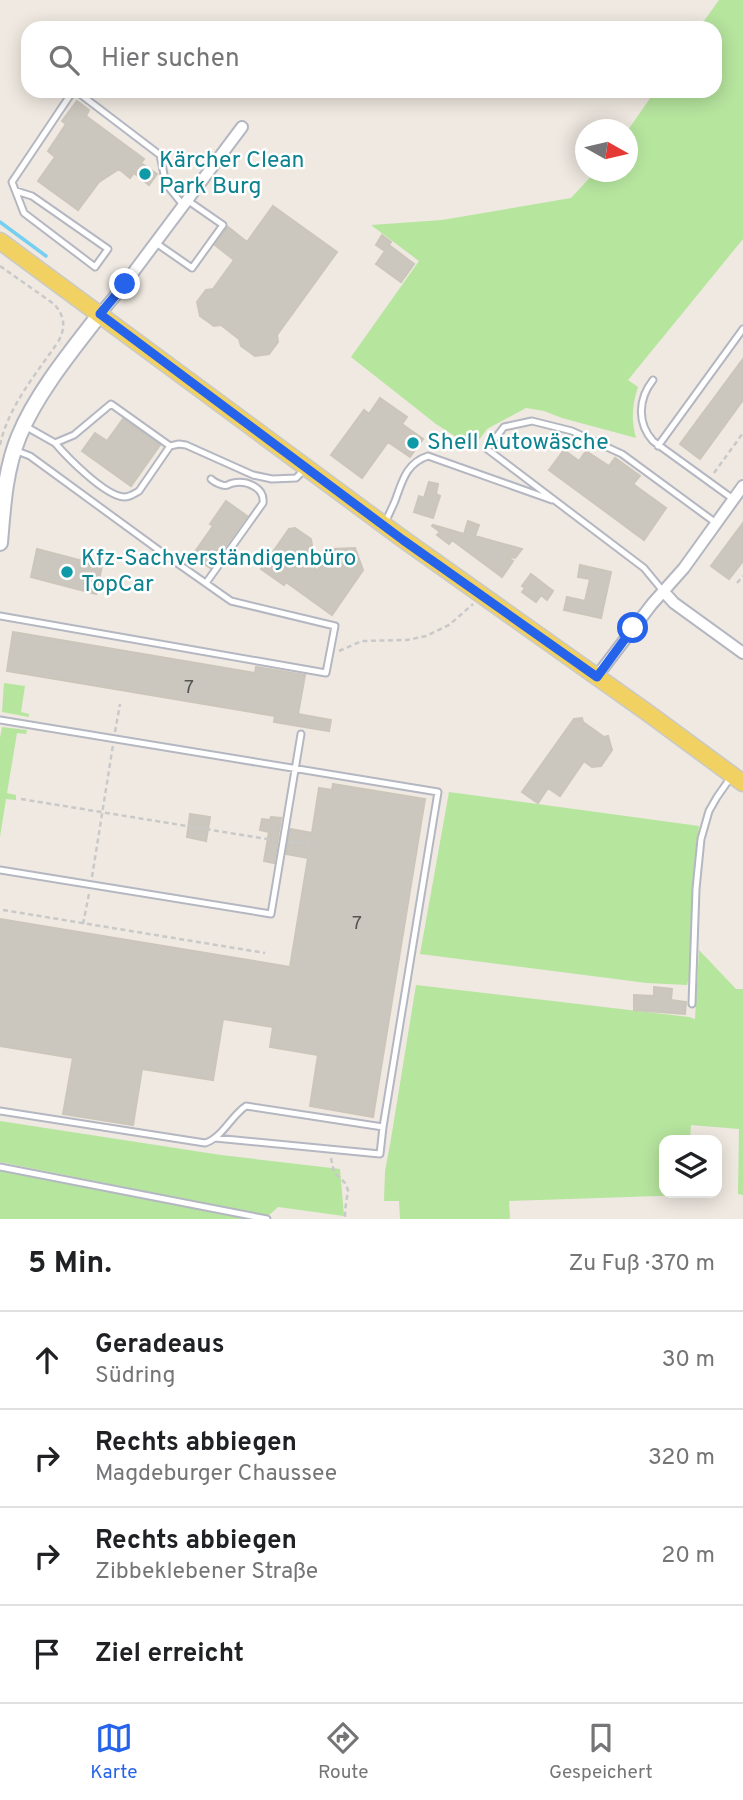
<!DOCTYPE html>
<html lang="de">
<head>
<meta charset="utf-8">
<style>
	:root { --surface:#fff; --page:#f6f6f6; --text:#202124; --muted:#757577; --line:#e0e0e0; --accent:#2563eb }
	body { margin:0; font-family:Overpass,sans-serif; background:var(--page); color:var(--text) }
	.controls { position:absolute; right:21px; bottom:21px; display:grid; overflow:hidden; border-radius:14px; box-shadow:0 4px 18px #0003 }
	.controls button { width:63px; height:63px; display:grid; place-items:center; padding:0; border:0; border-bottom:2px solid var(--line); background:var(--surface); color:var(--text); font:35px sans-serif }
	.compass { position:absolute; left:575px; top:119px; width:63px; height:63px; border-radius:50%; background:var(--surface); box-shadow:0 4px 18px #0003; rotate:98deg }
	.stop { position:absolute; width:21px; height:21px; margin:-16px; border:5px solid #2563eb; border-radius:50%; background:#fff }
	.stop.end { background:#2563eb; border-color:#fff; box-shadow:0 2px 7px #0008 }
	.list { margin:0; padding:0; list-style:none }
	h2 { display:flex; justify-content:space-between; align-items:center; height:91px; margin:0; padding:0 28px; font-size:30px }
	h2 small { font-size:23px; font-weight:400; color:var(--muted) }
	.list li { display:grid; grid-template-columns:46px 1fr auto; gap:21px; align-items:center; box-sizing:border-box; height:98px; padding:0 28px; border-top:2px solid var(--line) }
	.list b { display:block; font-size:26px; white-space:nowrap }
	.list p { margin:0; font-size:23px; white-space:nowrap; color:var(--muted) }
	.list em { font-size:23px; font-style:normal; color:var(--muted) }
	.icon { flex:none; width:38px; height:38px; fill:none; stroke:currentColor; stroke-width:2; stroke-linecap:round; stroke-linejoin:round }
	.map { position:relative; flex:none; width:743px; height:1219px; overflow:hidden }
	.search { position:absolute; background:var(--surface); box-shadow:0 4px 18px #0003; left:21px; right:21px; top:21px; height:77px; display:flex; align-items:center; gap:18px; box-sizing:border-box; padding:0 24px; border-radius:21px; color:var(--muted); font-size:26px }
	.sheet { height:483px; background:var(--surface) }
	nav { display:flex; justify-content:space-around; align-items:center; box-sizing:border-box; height:98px; border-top:2px solid var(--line); background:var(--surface); font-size:19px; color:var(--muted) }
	nav a { display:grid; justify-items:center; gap:4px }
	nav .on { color:var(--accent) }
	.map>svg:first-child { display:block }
	.green { fill:#b6e59e }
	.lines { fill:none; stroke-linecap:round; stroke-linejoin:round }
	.stream { stroke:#75cff0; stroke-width:3.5 }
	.building { fill:#cbc7bf; stroke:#cbc5ba; stroke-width:2 }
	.lane-casing { stroke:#b4b7c1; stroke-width:9 }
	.street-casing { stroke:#b4b7c1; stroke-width:14 }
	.secondary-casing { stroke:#b4b7c1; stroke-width:18 }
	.primary-casing { stroke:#c9c9c9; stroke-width:19 }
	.path { stroke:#c9c9c9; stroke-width:2.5; stroke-dasharray:5 3.5; stroke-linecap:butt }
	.lane { stroke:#fff; stroke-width:5 }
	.street { stroke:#fff; stroke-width:10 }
	.secondary { stroke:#fff; stroke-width:14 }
	.primary { stroke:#f2d163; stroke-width:16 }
	.route { stroke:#2563eb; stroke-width:9 }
	.culture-dot { fill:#0f9aa8; stroke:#fff; stroke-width:2.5 }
	.labels { text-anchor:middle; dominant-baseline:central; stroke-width:5; stroke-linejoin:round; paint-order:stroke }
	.number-label { font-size:19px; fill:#555452 }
	.culture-label { font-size:23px; fill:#0d838f; stroke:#fff; text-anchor:start }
</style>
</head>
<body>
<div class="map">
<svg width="743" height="1219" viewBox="0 0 743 1219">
	<rect width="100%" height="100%" fill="#efe9e1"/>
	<!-- green -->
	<path class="green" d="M719,0H743V239L628,380L638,387C632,405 631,420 636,438L562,418L544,411L526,408L487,429L473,448L436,424L351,357L419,261L371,225L442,220L571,198L595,172H628V130L655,91H715V28H699Z
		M4,683L25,686L21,712L29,714V717L2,712Z
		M2,727L27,730L26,734L17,733L7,793L16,795V800L6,799L0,837V738Z
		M449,792L699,826L693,883L690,975L687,985L647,983L420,954Z
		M699,950L736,989H743V1195L738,1194L739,1129L691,1125L690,1140H664V1193H688V1195L509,1201L510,1219H400L399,1201H384L385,1171L391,1139L416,985L689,1017L695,1019Z
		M0,1121L221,1155L340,1169L344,1216L278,1207L268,1216L0,1162Z
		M0,1170L258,1219H0Z"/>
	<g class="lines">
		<!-- stream -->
		<path class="stream" d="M0,222L46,256"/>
	</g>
	<!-- building -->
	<path class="building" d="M77,101L89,110L86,116L144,159L141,163L157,174L149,185L134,173L130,178L119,169L99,182L78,210L38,181L55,157L48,151L66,124L62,121Z
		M273,206L337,252L277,335L278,342L269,354L255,356L241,346L239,339L221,325L214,326L200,316L197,302L206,290L213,289L234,260L215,245L228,227L247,242Z
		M382,235L391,242L389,245L414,264L401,282L376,264L385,251L376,245Z
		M743,359V400L700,459L680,444Z
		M380,398L407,417L402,424L423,439L410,457L388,442L362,478L331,455L364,410L369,414Z
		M123,419L160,445L131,486L82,451L95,433L107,441Z
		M564,450L579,461L586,451L609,466L615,458L640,476L633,484L666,508L644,540L549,470Z
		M429,482L438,484L436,494L440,496L433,518L414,512L419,496L424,498Z
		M226,501L247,516L210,568L192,556L213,526L210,524Z
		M468,521L479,525L475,536L522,549L515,558L506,556L513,561L502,577L452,540L449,544L437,535L440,532L432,526L433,525L464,534Z
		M743,523V561L729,579L711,566Z
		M295,528L311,539L316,572L332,549L355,548L363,570L332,615L286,582L284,585L261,569L289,529Z
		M37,549L102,566L96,594L31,577Z
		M580,565L611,572L601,618L564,610L567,597L585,601L590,579L578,577Z
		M531,574L553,591L547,600L541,595L536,602L522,592L525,588L522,586Z
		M13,632L255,673L256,667L305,675L298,714L331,720L329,731L274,722L275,716L7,671Z
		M582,718L583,722L604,737L608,736L612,750L601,766L592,767L584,761L560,796L548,788L538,803L522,792L574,719Z
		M333,784L425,799L373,1117L310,1106L318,1055L270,1047L273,1027L223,1019L213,1080L142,1069L133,1125L63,1114L73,1058L0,1046V919L290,967L308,858L286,854L290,829L312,833L319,788L332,790Z
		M190,814L210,817L206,841L187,837Z
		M271,817L281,818L274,863L264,861L269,832L260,830L262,819L270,820Z
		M654,987L672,989L671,1000L686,1002L685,1014L634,1010V995L654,996Z"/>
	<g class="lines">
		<!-- lane casing -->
		<g class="lane-casing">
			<path id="lane" d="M76,91L160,155L166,184L183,205
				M16,191L32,196L108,249L95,267L24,213L12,182L73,91
				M156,243L192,268L223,225L187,200
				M653,380C638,399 637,423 653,441L733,499
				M25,426L55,443L74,435L111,404L170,446
				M55,443C67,457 105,496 124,497C130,497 134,494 139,491L170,446L179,444L186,445L253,475L272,479L296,478L304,470
				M658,446L743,329
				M385,523C388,516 392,508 395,501C402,482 406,463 428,456L552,500
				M206,583L263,503C265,488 247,480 233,483C227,484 228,487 222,485C219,484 213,481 211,479
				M663,591L644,568L487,449L504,427L532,421L572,431L622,454L716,523
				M0,616L326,673L335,626L231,601L160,551L30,456L17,451
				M0,720L438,792L383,1127L246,1106C231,1116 222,1138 205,1143L0,1111
				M0,870L271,914L301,734
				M692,1004L696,889L701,839L709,811L717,797L731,777
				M215,1138L380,1154L383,1127
				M0,1167L267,1219"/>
		</g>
		<!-- street casing -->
		<g class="street-casing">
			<path id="street" d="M100,314L120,290L242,127
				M663,591L674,603L743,653
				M597,676L652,604L684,568L743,486"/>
		</g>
		<!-- secondary casing -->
		<g class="secondary-casing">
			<path id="secondary" d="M0,543C3,507 5,470 19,436C36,394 72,350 100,314"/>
		</g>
		<!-- primary casing -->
		<g class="primary-casing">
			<path id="primary" d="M0,241L403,539L648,713L743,783"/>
		</g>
		<!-- path -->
		<path class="path" d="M0,266L54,304C65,316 66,328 58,342L61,344
			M0,445C8,407 36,374 58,342
			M714,473L743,433
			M737,583L743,576
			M339,651L362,641L407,640L426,636L449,625L473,604
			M115,732L120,704
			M21,799L273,840
			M290,842L310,844
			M92,877L113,745
			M3,910L265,953
			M83,924L89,894
			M331,1158L334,1172L345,1183L348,1190L345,1211V1219"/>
		<!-- lane -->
		<use href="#lane" class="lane"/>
		<!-- street -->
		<use href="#street" class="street"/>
		<!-- secondary -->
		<use href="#secondary" class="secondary"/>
		<!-- primary -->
		<use href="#primary" class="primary"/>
	</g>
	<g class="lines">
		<!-- route -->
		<path class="route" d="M125,284L100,314L403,540L597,677L633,628"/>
	</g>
	<!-- markers -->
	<g class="culture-dot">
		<circle cx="145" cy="174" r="7"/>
		<circle cx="413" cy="443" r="7"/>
		<circle cx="67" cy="572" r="7"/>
	</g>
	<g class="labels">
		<!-- number labels -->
		<g class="number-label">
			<text x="189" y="688">7</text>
			<text x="357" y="924">7</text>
		</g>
		<!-- culture labels -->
		<g class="culture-label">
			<text x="159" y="161">Kärcher Clean<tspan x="159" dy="26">Park Burg</tspan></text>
			<text x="427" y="443">Shell Autowäsche</text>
			<text x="81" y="559">Kfz-Sachverständigenbüro<tspan x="81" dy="26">TopCar</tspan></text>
		</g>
	</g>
</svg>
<div class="controls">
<button><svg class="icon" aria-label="layers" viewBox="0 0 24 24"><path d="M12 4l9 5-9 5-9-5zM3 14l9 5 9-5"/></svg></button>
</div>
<svg class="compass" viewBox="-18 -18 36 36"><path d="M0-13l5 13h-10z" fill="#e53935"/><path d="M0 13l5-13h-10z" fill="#757577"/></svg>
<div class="stop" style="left:633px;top:628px"></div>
<div class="stop end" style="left:125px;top:284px"></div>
<div class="search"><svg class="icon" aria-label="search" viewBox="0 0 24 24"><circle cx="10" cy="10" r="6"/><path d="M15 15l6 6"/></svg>Hier suchen</div>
</div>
<section class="sheet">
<h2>5 Min.<small>Zu Fuß · 370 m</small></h2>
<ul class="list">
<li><svg class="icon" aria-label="ahead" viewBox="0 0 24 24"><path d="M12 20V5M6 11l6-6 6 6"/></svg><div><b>Geradeaus</b><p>Südring</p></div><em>30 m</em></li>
<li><svg class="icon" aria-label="right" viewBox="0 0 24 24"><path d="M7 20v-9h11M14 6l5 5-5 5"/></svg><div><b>Rechts abbiegen</b><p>Magdeburger Chaussee</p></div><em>320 m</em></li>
<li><svg class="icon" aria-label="right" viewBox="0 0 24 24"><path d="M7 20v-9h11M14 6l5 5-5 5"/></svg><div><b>Rechts abbiegen</b><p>Zibbeklebener Straße</p></div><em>20 m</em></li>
<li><svg class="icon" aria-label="arrive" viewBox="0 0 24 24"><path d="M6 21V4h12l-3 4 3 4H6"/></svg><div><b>Ziel erreicht</b></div></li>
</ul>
</section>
<nav>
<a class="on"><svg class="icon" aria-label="map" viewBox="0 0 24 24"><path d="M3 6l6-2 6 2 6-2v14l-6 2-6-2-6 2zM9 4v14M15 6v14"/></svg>Karte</a>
<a><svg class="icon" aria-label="directions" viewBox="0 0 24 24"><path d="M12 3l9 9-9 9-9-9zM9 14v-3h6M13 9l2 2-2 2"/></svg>Route</a>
<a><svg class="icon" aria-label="saved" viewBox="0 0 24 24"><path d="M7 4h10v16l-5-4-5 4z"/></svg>Gespeichert</a>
</nav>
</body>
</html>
